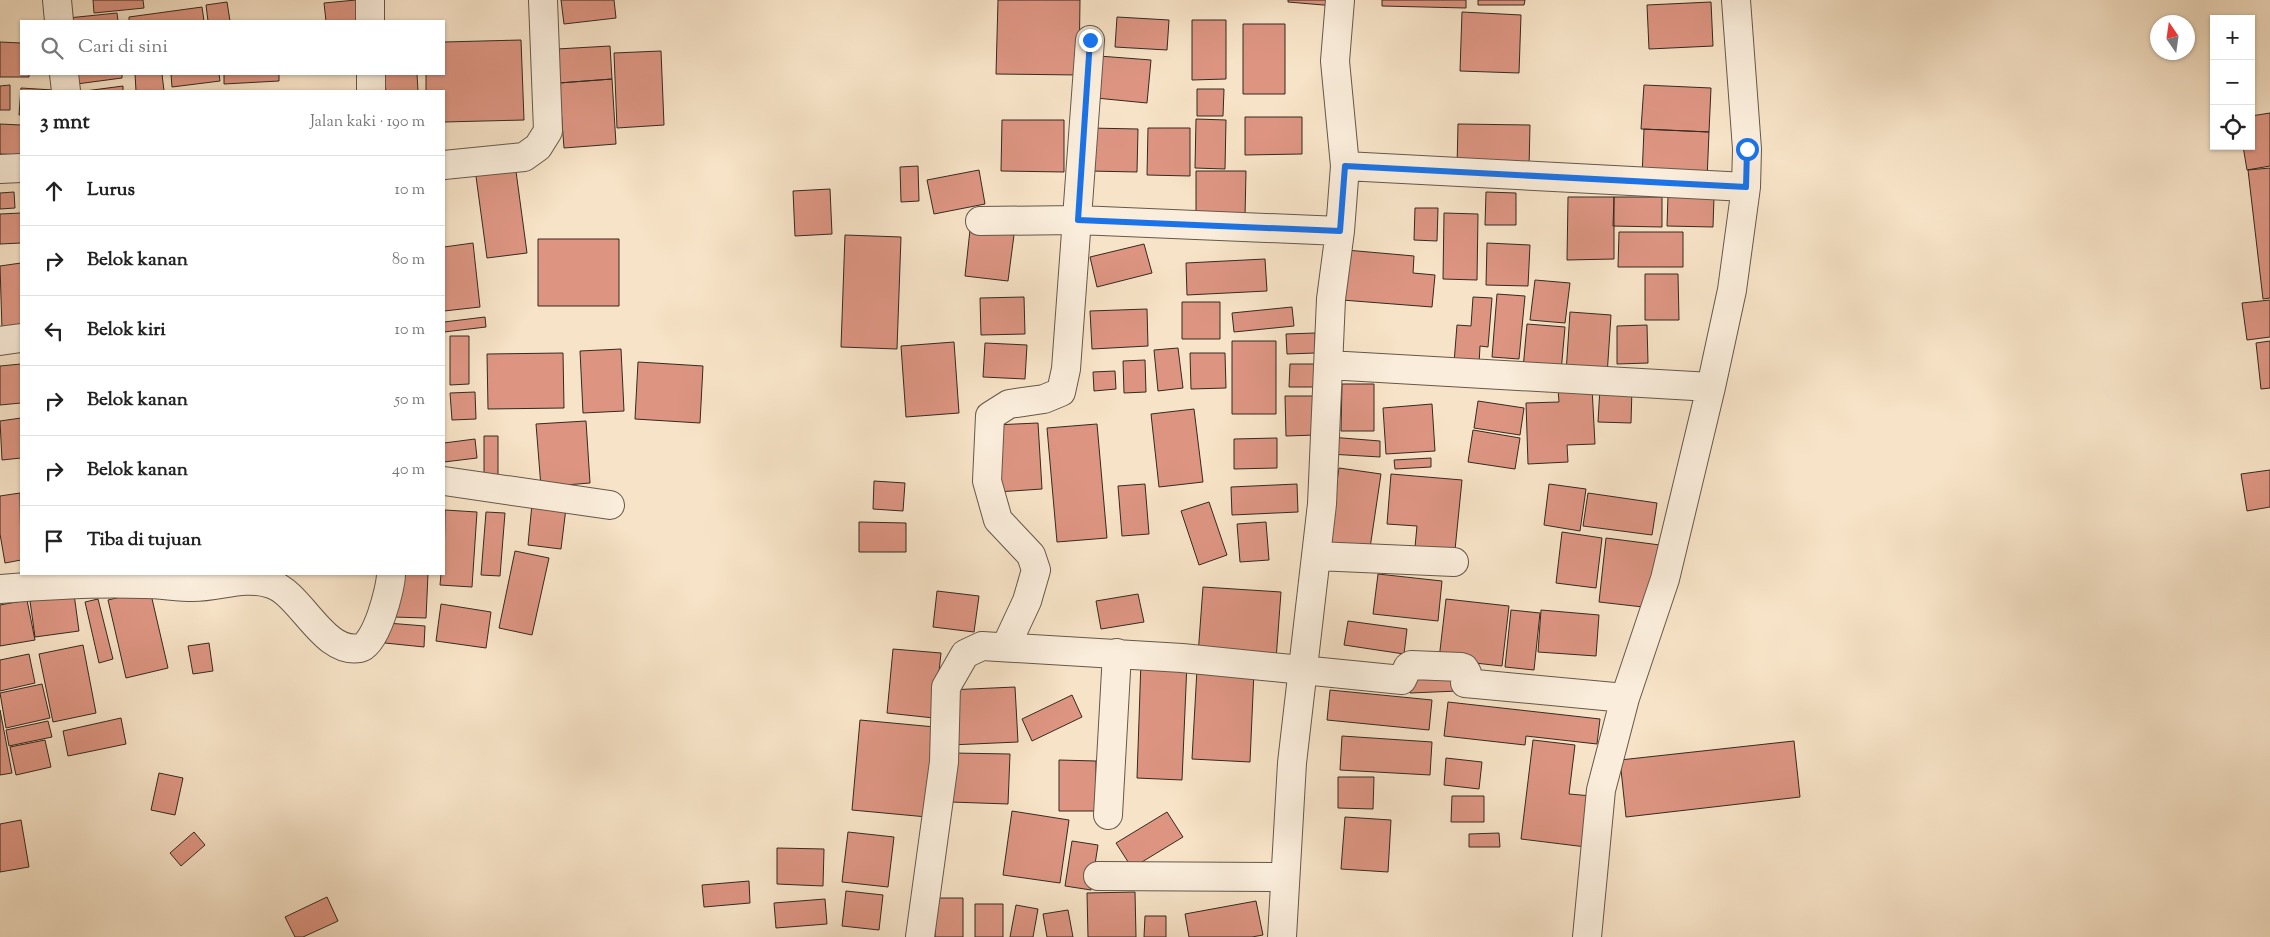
<!DOCTYPE html>
<html lang="id">
<head>
<meta charset="utf-8">
<style>
	:root { --surface:#fff; --page:#f6f6f6; --text:#222; --muted:#767676; --line:#e0e0e0 }
	body { margin:0; font-family:"Sorts Mill Goudy",serif; background:var(--page); color:var(--text) }
	.controls { position:absolute; right:15px; top:15px; display:grid; overflow:hidden; border-radius:0px; box-shadow:0 1px 4px #0004 }
	.controls button { width:45px; height:45px; display:grid; place-items:center; padding:0; border:0; border-bottom:1px solid var(--line); background:var(--surface); color:var(--text); font:25px sans-serif }
	.compass { position:absolute; left:2150px; top:15px; width:45px; height:45px; border-radius:50%; background:var(--surface); box-shadow:0 1px 4px #0004; rotate:347deg }
	.stop { position:absolute; width:15px; height:15px; margin:-11px; border:4px solid #1a73e8; border-radius:50%; background:#fff }
	.stop.end { background:#1a73e8; border-color:#fff; box-shadow:0 1px 5px #0008 }
	.list { margin:0; padding:0; list-style:none }
	h2 { display:flex; justify-content:space-between; align-items:center; height:65px; margin:0; padding:0 20px; font-size:21px }
	h2 small { font-size:16px; font-weight:400; color:var(--muted) }
	.list li { display:grid; grid-template-columns:32px 1fr auto; gap:15px; align-items:center; box-sizing:border-box; height:70px; padding:0 20px; border-top:1px solid var(--line) }
	.list b { display:block; font-size:19px; white-space:nowrap }
	.list em { font-size:16px; font-style:normal; color:var(--muted) }
	.icon { flex:none; width:28px; height:28px; fill:none; stroke:currentColor; stroke-width:2; stroke-linecap:round; stroke-linejoin:round }
	.map { position:relative; flex:none; width:2270px; height:937px; overflow:hidden }
	.search { position:absolute; background:var(--surface); box-shadow:0 1px 4px #0004; left:20px; top:20px; width:425px; height:55px; display:flex; align-items:center; gap:12px; box-sizing:border-box; padding:0 18px; border-radius:0px; color:var(--muted); font-size:19px }
	.panel { position:absolute; background:var(--surface); box-shadow:0 1px 4px #0004; left:20px; top:90px; width:425px; height:485px; border-radius:0px }
	.map>svg:first-child { display:block }
	.building { fill:#dd9582; stroke:#342a1f }
	.lines { fill:none; stroke-linecap:round; stroke-linejoin:round }
	.minor-casing { stroke:#655849; stroke-width:30 }
	.minor { stroke:#faeddb; stroke-width:28 }
	.route { stroke:#1a73e8; stroke-width:6 }
</style>
</head>
<body>
<div class="map">
<svg width="2270" height="937" viewBox="0 0 2270 937">
	<rect width="100%" height="100%" fill="#f7e3c7"/>
	<filter id="stains"><feTurbulence type="fractalNoise" baseFrequency=".004" numOctaves="4"/><feColorMatrix values="0 0 0 0 .2 0 0 0 0 .09 0 0 0 0 .02 0 0 0 .5 -.17"/></filter>
	<radialGradient id="worn" r=".72"><stop offset=".6" stop-color="#630" stop-opacity="0"/><stop offset="1" stop-color="#630" stop-opacity=".3"/></radialGradient>
	<!-- building -->
	<path class="building" d="M93,0H143L144,8L94,13Z
		M356,0L358,21H326L324,3Z
		M561,0H614L616,18L564,24Z
		M998,0H1080L1079,75L996,74Z
		M1288,0H1335V6L1288,2Z
		M1382,0H1466V8L1382,6Z
		M1478,0H1525L1524,5H1478Z
		M227,2L230,21H208L206,5Z
		M1711,2L1713,46L1649,49L1647,5Z
		M202,7L204,21H129V17Z
		M1462,12L1521,15L1519,73L1460,71Z
		M117,13L118,21H68V18Z
		M1117,17L1169,20L1167,50L1115,47Z
		M1192,20H1226V79L1192,80Z
		M1243,24H1285V94H1243Z
		M521,40L524,120L444,122V91H426V74H444V42Z
		M0,42L21,43V74H29V77H0Z
		M610,46L612,79L559,83L557,49Z
		M661,51L664,125L617,128L614,53Z
		M1099,56L1151,60L1147,103L1096,98Z
		M67,74H122V78L69,85Z
		M135,74H162L164,91H136Z
		M171,74H219L220,81L172,87Z
		M224,74H279V81L224,84Z
		M384,74H417L418,91H386Z
		M612,79L616,144L564,148L559,83Z
		M10,85V110H0V86Z
		M1644,85L1711,88L1709,132L1641,129Z
		M123,86V91H85Z
		M21,88L53,90L52,91H21V115H19Z
		M1197,89H1224L1223,116H1197Z
		M2270,113V166L2247,170L2243,146H2251V116Z
		M1245,117H1302V154L1245,155Z
		M1196,119L1226,120L1225,169L1195,168Z
		M1002,120H1064V172L1001,171Z
		M0,124L21,125V155L0,154Z
		M1458,124L1530,125L1529,168L1457,167Z
		M1089,128L1138,129L1137,172L1089,171Z
		M1148,128H1190V176L1147,175Z
		M1644,129L1709,132L1707,180L1642,177Z
		M515,164L527,253L487,258L475,169Z
		M918,166L919,201L901,202L900,167Z
		M2270,168V298L2263,299L2248,170Z
		M979,170L985,204L934,214L927,180Z
		M1196,171H1246L1245,217H1196Z
		M830,189L832,234L795,236L793,191Z
		M14,192L15,208L0,209V193Z
		M1486,192L1516,193V225H1485Z
		M1668,196L1714,197L1713,227L1667,226Z
		M1568,197H1614V259L1567,260Z
		M1614,197H1662V227L1613,226Z
		M1415,208H1438L1437,241L1414,240Z
		M21,213V243L0,244V214Z
		M1444,213L1478,214L1477,280L1443,279Z
		M970,230L1014,235L1008,281L965,276Z
		M1619,232H1683V267H1618Z
		M845,235L901,237L897,349L841,347Z
		M538,239H619V306H538Z
		M473,243L480,307L444,311V247Z
		M1487,243L1530,245L1528,286L1486,285Z
		M1144,244L1152,273L1097,287L1090,257Z
		M1346,250L1414,256L1413,273L1435,275L1432,307L1342,300Z
		M1265,259L1267,291L1187,295L1186,263Z
		M21,263V326L2,329L0,266Z
		M1645,274H1678L1679,320H1645Z
		M1535,280L1570,283L1565,323L1530,320Z
		M1497,294L1525,296L1519,359L1492,357Z
		M1024,297L1025,334L981,335L980,298Z
		M1473,297L1492,298L1488,347L1480,346L1479,365L1454,363L1457,325L1471,326Z
		M2270,300V337L2247,340L2242,303Z
		M1182,302H1220V339H1182Z
		M1292,307L1294,326L1234,332L1232,313Z
		M1147,309L1148,346L1092,349L1090,311Z
		M1570,312L1611,315L1607,376L1566,373Z
		M485,317L486,327L444,332V322Z
		M1527,324L1565,327L1561,372L1523,369Z
		M1647,325L1648,363L1617,364V326Z
		M1315,333V353L1287,354L1286,334Z
		M450,336H469V384L450,385Z
		M1232,341H1276V414H1232Z
		M2270,341V388L2261,389L2256,343Z
		M954,342L959,413L906,417L901,346Z
		M985,343L1027,345L1025,379L983,377Z
		M1178,348L1183,388L1158,391L1154,350Z
		M621,349L624,411L583,413L580,351Z
		M563,353L564,408L488,409L487,354Z
		M1190,353H1225L1226,388L1191,389Z
		M1145,360L1146,392L1124,393L1123,361Z
		M638,362L703,366L700,423L635,419Z
		M21,364V403L0,405V366Z
		M1290,364H1315V387H1289Z
		M1115,371L1116,389L1094,391L1093,372Z
		M1342,384H1374V431H1341Z
		M1600,387L1632,388L1631,423L1598,422Z
		M1592,388L1595,444L1567,445L1568,462L1528,464L1526,403L1559,402L1558,389Z
		M475,392L476,419L452,420L450,393Z
		M1285,396H1315L1316,435L1286,436Z
		M1478,401L1524,408L1520,435L1474,428Z
		M1432,404L1435,451L1386,454L1383,408Z
		M1194,409L1203,482L1159,487L1151,414Z
		M21,418V458L2,460L0,421Z
		M586,421L590,483L541,487L536,424Z
		M1038,423L1042,489L997,492L994,425Z
		M1097,424L1107,538L1057,542L1047,428Z
		M1473,430L1520,438L1515,469L1468,462Z
		M484,436H498V478H484Z
		M1330,437L1380,441V457L1329,454Z
		M1277,438V468L1234,469V439Z
		M475,439L477,458L444,462V443Z
		M1431,458V467L1395,469L1394,460Z
		M1339,468L1381,474L1370,548L1328,542Z
		M2270,470V507L2247,511L2241,474Z
		M1391,474L1462,480L1455,550L1415,547L1417,526L1387,524Z
		M874,481L905,483L903,511L873,509Z
		M1145,484L1149,534L1122,536L1118,486Z
		M1297,484L1298,512L1232,515L1231,487Z
		M1549,484L1586,489L1580,531L1544,525Z
		M20,493L21,560L5,563L0,534V496Z
		M1588,493L1657,503L1652,535L1583,526Z
		M1209,502L1227,555L1199,565L1181,511Z
		M532,504L566,508L561,549L528,545Z
		M445,510L477,512L472,587L440,585L441,574H444Z
		M486,512L505,513L500,576L481,575Z
		M859,522L906,523V552H859Z
		M1266,522L1269,560L1240,562L1237,524Z
		M1562,532L1602,538L1596,588L1556,583Z
		M1606,538L1660,545L1652,608L1599,602Z
		M515,551L549,558L532,635L499,628Z
		M395,574H428L426,618L393,617Z
		M1378,574L1442,581L1438,621L1373,614Z
		M1203,587L1281,592L1276,660L1198,655Z
		M150,590L168,668L126,678L108,600Z
		M937,591L979,596L974,632L933,627Z
		M74,594L79,631L35,637L30,601Z
		M1138,594L1144,622L1101,629L1096,601Z
		M98,599L113,659L99,663L85,602Z
		M1446,599L1509,606L1502,666L1439,659Z
		M27,600L35,640L0,646V605Z
		M441,604L491,612L486,648L436,641Z
		M1511,610L1540,613L1534,670L1505,667Z
		M1541,610L1599,615L1596,656L1538,652Z
		M1348,621L1407,629L1404,654L1344,645Z
		M387,623L425,626L424,647L385,643Z
		M209,643L213,671L193,674L188,646Z
		M83,645L96,713L53,722L39,654Z
		M893,649L941,653L934,718L887,713Z
		M29,654L35,683L0,691V660Z
		M1141,661L1187,663L1182,780L1137,778Z
		M1197,669L1254,671L1250,762L1192,759Z
		M1457,669L1458,691L1410,693L1409,671Z
		M42,684L50,718L6,728L0,693Z
		M1015,687L1018,742L950,745L948,690Z
		M1330,690L1432,700L1429,730L1327,720Z
		M1072,695L1082,717L1032,741L1022,719Z
		M1448,702L1600,719L1597,744L1526,736L1525,745L1444,736Z
		M0,710L12,773L0,775Z
		M121,718L126,744L68,756L63,731Z
		M860,720L935,727L927,817L852,810Z
		M48,721L52,737L9,746L6,730Z
		M1342,736L1432,742L1430,775L1340,770Z
		M45,740L51,767L16,775L10,747Z
		M1533,740L1575,745L1569,794L1592,796L1586,847L1521,839Z
		M1794,741L1800,797L1626,817L1620,760Z
		M953,753L1010,754L1008,804L951,802Z
		M1446,758L1482,762L1479,789L1444,785Z
		M1059,760L1096,761V811H1059Z
		M159,773L183,778L175,815L151,810Z
		M1338,777H1374L1373,809L1338,808Z
		M1452,796H1484V822H1451Z
		M1012,811L1069,820L1060,883L1003,875Z
		M1167,812L1183,837L1132,868L1116,843Z
		M1345,817L1391,820L1388,872L1341,869Z
		M21,820L29,867L0,872V824Z
		M194,832L205,845L181,866L170,853Z
		M848,832L894,837L888,887L842,882Z
		M1499,833L1500,847H1469V834Z
		M1072,841L1098,845L1091,890L1065,886Z
		M777,848L824,849L823,886L777,884Z
		M749,881L750,903L704,907L702,885Z
		M846,891L883,895L879,930L842,926Z
		M1135,892L1136,937H1088L1087,893Z
		M327,897L338,921L303,937H295L285,917Z
		M935,898H963V937H935Z
		M825,899L827,924L776,928L774,903Z
		M1256,901L1263,935L1252,937H1189L1185,914Z
		M975,904H1003V937H975Z
		M1016,905L1038,909L1033,937H1010Z
		M1068,910L1073,937H1047L1043,914Z
		M1145,916H1166V937H1144Z"/>
	<g class="lines">
		<!-- minor casing -->
		<g class="minor-casing">
			<path id="minor" d="M57,0L59,21
				M370,0V21
				M64,74L66,91
				M371,74V91
				M444,165L524,157L538,147L548,131L543,0
				M1345,166L1746,187
				M0,169L21,168
				M980,221L1078,220L1340,231
				M0,341L21,338
				M1328,365L1711,387
				M444,481L610,505
				M1316,556L1454,562
				M0,589C47,585 96,582 144,584C160,584 177,587 193,587C221,587 243,575 271,584C302,594 323,655 360,648C376,645 391,588 391,574
				M1006,646L1027,601L1036,570L1031,555L998,520L987,481L990,416L1009,404L1044,399L1061,392L1066,369L1090,40
				M1108,815L1117,653
				M1098,876L1285,877
				M920,937L944,762L946,687L965,654L982,646L1182,658L1402,680L1408,667L1411,665L1461,667L1464,668L1467,673L1465,683L1625,698
				M1282,937L1292,763L1322,504L1331,299L1340,231L1345,166L1335,61L1340,0
				M1587,937L1601,790L1625,698L1665,579L1711,387L1732,290L1746,187L1747,149L1736,0"/>
		</g>
		<!-- minor -->
		<use href="#minor" class="minor"/>
	</g>
	<g class="lines">
		<!-- route -->
		<path class="route" d="M1090,40L1078,220L1340,231L1345,166L1746,187L1747,149"/>
	</g>
	<rect width="100%" height="100%" filter="url(#stains)"/>
	<rect width="100%" height="100%" fill="url(#worn)"/>
</svg>
<div class="controls">
<button>+</button>
<button>−</button>
<button><svg class="icon" aria-label="locate" viewBox="0 0 24 24"><circle cx="12" cy="12" r="6"/><path d="M12 2v4M12 18v4M2 12h4M18 12h4"/></svg></button>
</div>
<svg class="compass" viewBox="-18 -18 36 36"><path d="M0-13l5 13h-10z" fill="#e53935"/><path d="M0 13l5-13h-10z" fill="#767676"/></svg>
<div class="stop" style="left:1747px;top:149px"></div>
<div class="stop end" style="left:1090px;top:40px"></div>
<div class="search"><svg class="icon" aria-label="search" viewBox="0 0 24 24"><circle cx="10" cy="10" r="6"/><path d="M15 15l6 6"/></svg>Cari di sini</div>
<section class="panel">
<h2>3 mnt<small>Jalan kaki · 190 m</small></h2>
<ul class="list">
<li><svg class="icon" aria-label="ahead" viewBox="0 0 24 24"><path d="M12 20V5M6 11l6-6 6 6"/></svg><div><b>Lurus</b></div><em>10 m</em></li>
<li><svg class="icon" aria-label="right" viewBox="0 0 24 24"><path d="M7 20v-9h11M14 6l5 5-5 5"/></svg><div><b>Belok kanan</b></div><em>80 m</em></li>
<li><svg class="icon" aria-label="left" viewBox="0 0 24 24"><path d="M17 20v-9H6M10 6l-5 5 5 5"/></svg><div><b>Belok kiri</b></div><em>10 m</em></li>
<li><svg class="icon" aria-label="right" viewBox="0 0 24 24"><path d="M7 20v-9h11M14 6l5 5-5 5"/></svg><div><b>Belok kanan</b></div><em>50 m</em></li>
<li><svg class="icon" aria-label="right" viewBox="0 0 24 24"><path d="M7 20v-9h11M14 6l5 5-5 5"/></svg><div><b>Belok kanan</b></div><em>40 m</em></li>
<li><svg class="icon" aria-label="arrive" viewBox="0 0 24 24"><path d="M6 21V4h12l-3 4 3 4H6"/></svg><div><b>Tiba di tujuan</b></div></li>
</ul>
</section>
</div>
</body>
</html>
